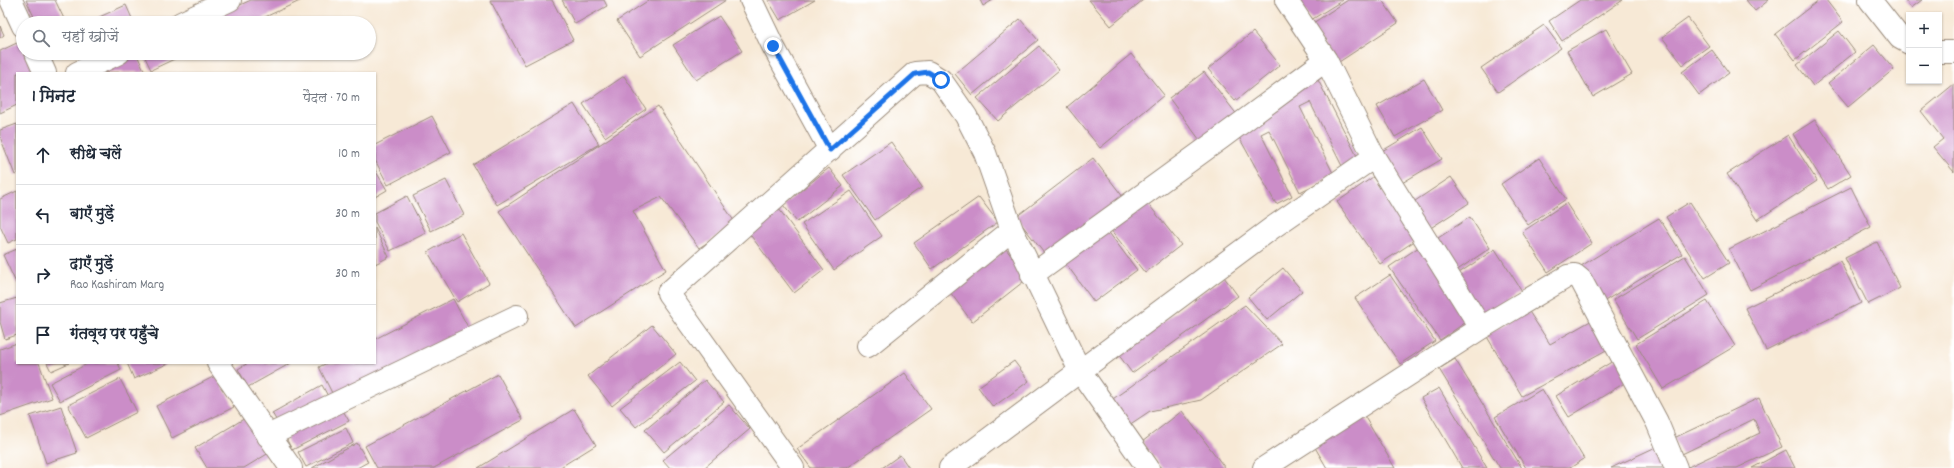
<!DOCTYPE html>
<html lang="hi">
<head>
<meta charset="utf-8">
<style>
	:root { --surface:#fff; --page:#f6f6f7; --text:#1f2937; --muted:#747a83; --line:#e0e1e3 }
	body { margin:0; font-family:Dekko,"Playpen Sans Deva",sans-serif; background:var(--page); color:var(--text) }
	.controls { position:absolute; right:12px; top:12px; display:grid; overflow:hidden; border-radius:0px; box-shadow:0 1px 3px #0004 }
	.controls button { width:36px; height:36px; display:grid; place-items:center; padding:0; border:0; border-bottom:1px solid var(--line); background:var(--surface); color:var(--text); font:20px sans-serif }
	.stop { position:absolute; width:12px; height:12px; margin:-9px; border:3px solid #1a73e8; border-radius:50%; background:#fff }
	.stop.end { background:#1a73e8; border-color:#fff; box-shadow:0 1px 4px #0008 }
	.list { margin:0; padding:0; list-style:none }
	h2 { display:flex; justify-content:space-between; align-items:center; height:52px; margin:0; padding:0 16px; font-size:17px }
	h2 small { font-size:13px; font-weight:400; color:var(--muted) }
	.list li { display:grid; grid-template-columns:26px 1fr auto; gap:12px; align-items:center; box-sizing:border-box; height:60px; padding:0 16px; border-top:1px solid var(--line) }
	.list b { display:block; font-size:15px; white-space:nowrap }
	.list p { margin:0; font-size:13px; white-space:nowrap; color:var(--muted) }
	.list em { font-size:13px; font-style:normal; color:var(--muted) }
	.icon { flex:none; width:22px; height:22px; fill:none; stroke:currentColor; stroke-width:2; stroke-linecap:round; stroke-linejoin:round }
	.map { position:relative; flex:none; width:1954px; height:468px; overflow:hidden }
	.search { position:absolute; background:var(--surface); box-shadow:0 1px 3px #0004; left:16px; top:16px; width:360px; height:44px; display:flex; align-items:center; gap:10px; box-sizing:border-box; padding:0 14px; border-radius:22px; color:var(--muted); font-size:15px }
	.panel { position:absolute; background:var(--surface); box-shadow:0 1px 3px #0004; left:16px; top:72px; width:360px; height:292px; border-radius:0px }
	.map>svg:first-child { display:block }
	.building { fill:#cb8dc8 }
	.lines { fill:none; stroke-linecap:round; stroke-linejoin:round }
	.minor-casing { stroke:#998a7a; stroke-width:24 }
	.minor { stroke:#fff; stroke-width:22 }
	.route { stroke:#1a73e8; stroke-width:5 }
</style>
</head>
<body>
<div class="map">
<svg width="1954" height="468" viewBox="0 0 1954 468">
	<rect width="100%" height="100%" fill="#fff"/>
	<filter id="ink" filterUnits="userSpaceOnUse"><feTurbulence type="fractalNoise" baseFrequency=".025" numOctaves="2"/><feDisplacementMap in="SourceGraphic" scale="8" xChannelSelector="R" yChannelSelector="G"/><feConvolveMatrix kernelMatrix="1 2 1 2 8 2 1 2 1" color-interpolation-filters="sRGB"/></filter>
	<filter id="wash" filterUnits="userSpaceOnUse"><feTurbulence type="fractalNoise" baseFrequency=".012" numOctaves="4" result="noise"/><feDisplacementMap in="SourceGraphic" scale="16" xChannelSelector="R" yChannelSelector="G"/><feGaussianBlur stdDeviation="0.9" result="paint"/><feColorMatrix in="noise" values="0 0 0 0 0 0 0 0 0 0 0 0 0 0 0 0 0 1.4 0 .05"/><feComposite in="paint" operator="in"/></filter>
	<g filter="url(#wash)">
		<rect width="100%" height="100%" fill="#f7e9d6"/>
		<g id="blocks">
			<!-- building -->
			<path class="building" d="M26,0H55L66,23H37Z
				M251,0H302L252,23H201Z
				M490,0H552L573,40L525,65Z
				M562,0H604L607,6L575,24Z
				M649,0H726L640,56L617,21Z
				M768,0H815L780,20Z
				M980,0H993L983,6Z
				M1089,0H1143L1111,26Z
				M1298,0H1343L1311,20Z
				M1348,0H1382L1398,23L1336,64L1310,25Z
				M1580,0H1623L1562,41L1549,21Z
				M1746,0H1769L1755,11Z
				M1819,0H1826L1843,22L1795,60L1775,34Z
				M1905,0H1922L1911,8Z
				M126,5L134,23H86Z
				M719,16L742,51L696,80L673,45Z
				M1688,18L1709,46L1683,65L1662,37Z
				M1020,19L1038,40L972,95L955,74Z
				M1544,25L1561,48L1498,92L1481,68Z
				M0,26L4,35L0,38Z
				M1606,29L1632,74L1593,97L1567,51Z
				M1839,31L1855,52L1813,86L1797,65Z
				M1253,32L1280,65L1235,101L1208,69Z
				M21,41L23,53H27L37,73H17V105L0,113V51Z
				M1874,45L1894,69L1848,107L1828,83Z
				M1039,46L1059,70L998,121L977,98Z
				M1712,50L1729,73L1699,95L1682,72Z
				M129,53H136L145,72L87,73Z
				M143,53H187L151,70Z
				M1131,54L1164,95L1100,148L1067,107Z
				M1204,72L1238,116L1202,143L1169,98Z
				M624,76L646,109L605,137L583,104Z
				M1316,76L1360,162L1344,170L1310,102L1300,107L1334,175L1300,192L1269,130L1261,134L1292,196L1276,204L1235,130Z
				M1424,79L1442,110L1395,137L1377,106Z
				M1954,84V172L1933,147L1943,139L1921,111Z
				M574,104L599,144L497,205L473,165Z
				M658,106L736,224L699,248L661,197L633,211L666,270L576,328L499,211Z
				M432,116L451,152L388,185L375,160V145Z
				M1815,120L1851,175L1828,189L1793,134Z
				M17,124V174L15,175L0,137V130Z
				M1422,127L1442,159L1397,186L1377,154Z
				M1788,135L1817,181L1757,220L1727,174Z
				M891,142L922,187L875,220L843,175Z
				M1093,158L1127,202L1050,261L1016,217Z
				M1539,158L1566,199L1528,225L1501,184Z
				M829,168L843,186L797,222L783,205Z
				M375,170L387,190L375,197Z
				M1373,177L1416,240L1380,264L1337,202Z
				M1451,177L1469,203L1426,231L1409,205Z
				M446,180L464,215L431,231L413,196Z
				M1851,187L1871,227L1750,290L1729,249Z
				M17,191V239L8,243L0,226V199Z
				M851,191L882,236L834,270L802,224Z
				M407,196L426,233L390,251L375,222V213Z
				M979,197L998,222L932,269L914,243Z
				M1146,201L1181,245L1145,273L1110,229Z
				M1690,202L1729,263L1705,278L1666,217Z
				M1566,203L1592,243L1548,272L1522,232Z
				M779,209L824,270L794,293L748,232Z
				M1470,217L1490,248L1453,273L1432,242Z
				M1659,218L1682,254L1603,302L1581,266Z
				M375,228L389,257L375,264Z
				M1107,230L1137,270L1094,302L1064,261Z
				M461,233L489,283L457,302L428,252Z
				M1877,242L1900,288L1868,304L1845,258Z
				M1422,245L1472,318L1440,340L1389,267Z
				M17,249V285L3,255Z
				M1006,249L1028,278L972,322L950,292Z
				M1495,249L1522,291L1480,318L1453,277Z
				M1685,256L1709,295L1637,339L1613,300Z
				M1840,261L1861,303L1766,350L1745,308Z
				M1283,268L1302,291L1267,320L1248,297Z
				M1390,275L1435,341L1400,364L1355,298Z
				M1224,277L1238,296L1132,373L1118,354Z
				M17,298V335L5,339L0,322V303Z
				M453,299L470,331L335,399L319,367L327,363H375V339Z
				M1707,301L1735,346L1663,389L1636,344Z
				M1245,305L1282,344L1201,400L1150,411L1129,425L1110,401Z
				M1528,310L1550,344L1594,319L1610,348L1522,396L1486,335Z
				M652,325L676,354L612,406L588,376Z
				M17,343V363H39L52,398L0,416V349Z
				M1618,358L1631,379L1569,417L1556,396Z
				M1455,359L1522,468H1500L1439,369Z
				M1014,361L1029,381L993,407L978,387Z
				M680,362L695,381L636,427L620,408Z
				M47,363H69L51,371Z
				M89,363H118L121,370L60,401L50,383Z
				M127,363H169L134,379Z
				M248,363H291L248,387L238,369Z
				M905,373L931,409L847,468H811L797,449Z
				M498,374L523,420L434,468H377L365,446Z
				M217,375L234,407L172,438L156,406Z
				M120,379L137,412L86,438L68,405Z
				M705,380L724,402L664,452L645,430Z
				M322,385L330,400L281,428L272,413Z
				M1439,388L1487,468H1462L1421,398Z
				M1542,389L1584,459L1570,468H1526L1495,417Z
				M1759,398L1782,447L1737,468H1689L1688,467L1760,433L1754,419L1682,454L1674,438Z
				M729,405L750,429L704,468H670L663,460Z
				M61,406L77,453L46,463L30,416Z
				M341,407L349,421L292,450L285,436Z
				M574,409L596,445L559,468H478Z
				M1182,411L1225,468H1162L1142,442Z
				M252,414L274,450L244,468H207L195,448Z
				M1363,414L1395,468H1327L1313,444Z
				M346,428L353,443L306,467L298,452Z
				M357,443L368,462L357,468H312Z
				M1658,446L1668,468H1611Z
				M1786,450L1795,468H1752Z
				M900,455L909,468H882Z"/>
		</g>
	</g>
	<g filter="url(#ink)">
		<use href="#blocks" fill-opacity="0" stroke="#998a7a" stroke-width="1"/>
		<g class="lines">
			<!-- minor casing -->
			<g class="minor-casing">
				<path id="minor" d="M11,0L23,26
					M751,0L773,46L830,150
					M1286,0L1326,60L1374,157L1481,328
					M1870,0L1900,38L1909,43
					M181,23L230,0
					M1939,52H1954
					M36,53L45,73
					M77,73L119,53
					M1032,275L1221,138L1326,60
					M868,346L1012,230
					M218,363L291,468
					M268,436L517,316
					M793,468L668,293L915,73L928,72L941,80L966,116L985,153L1012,230L1080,371L1148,468
					M950,468L1272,228L1374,157
					M1264,468L1481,328L1568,276L1575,275L1581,280L1657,422L1676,468"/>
			</g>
			<!-- minor -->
			<use href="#minor" class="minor"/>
		</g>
	</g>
	<g class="lines" filter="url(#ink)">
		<!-- route -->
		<path class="route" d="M773,46L830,150L915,74L928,72L941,80"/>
	</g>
</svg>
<div class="controls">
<button>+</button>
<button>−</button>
</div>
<div class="stop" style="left:941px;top:80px"></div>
<div class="stop end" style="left:773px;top:46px"></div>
<div class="search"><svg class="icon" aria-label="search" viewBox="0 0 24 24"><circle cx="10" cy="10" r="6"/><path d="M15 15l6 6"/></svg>यहाँ खोजें</div>
<section class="panel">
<h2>1 मिनट<small>पैदल · 70 m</small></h2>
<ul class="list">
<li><svg class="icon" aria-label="ahead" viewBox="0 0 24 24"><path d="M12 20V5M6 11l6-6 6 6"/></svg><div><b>सीधे चलें</b></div><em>10 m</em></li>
<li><svg class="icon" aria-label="left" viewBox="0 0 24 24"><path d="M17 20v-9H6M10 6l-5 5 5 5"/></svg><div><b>बाएँ मुड़ें</b></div><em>30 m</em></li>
<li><svg class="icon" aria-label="right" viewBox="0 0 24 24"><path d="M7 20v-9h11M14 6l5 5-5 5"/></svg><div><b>दाएँ मुड़ें</b><p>Rao Kashiram Marg</p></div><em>30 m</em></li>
<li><svg class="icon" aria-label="arrive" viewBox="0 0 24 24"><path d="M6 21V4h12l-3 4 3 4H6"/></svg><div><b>गंतव्य पर पहुँचे</b></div></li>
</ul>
</section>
</div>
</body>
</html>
